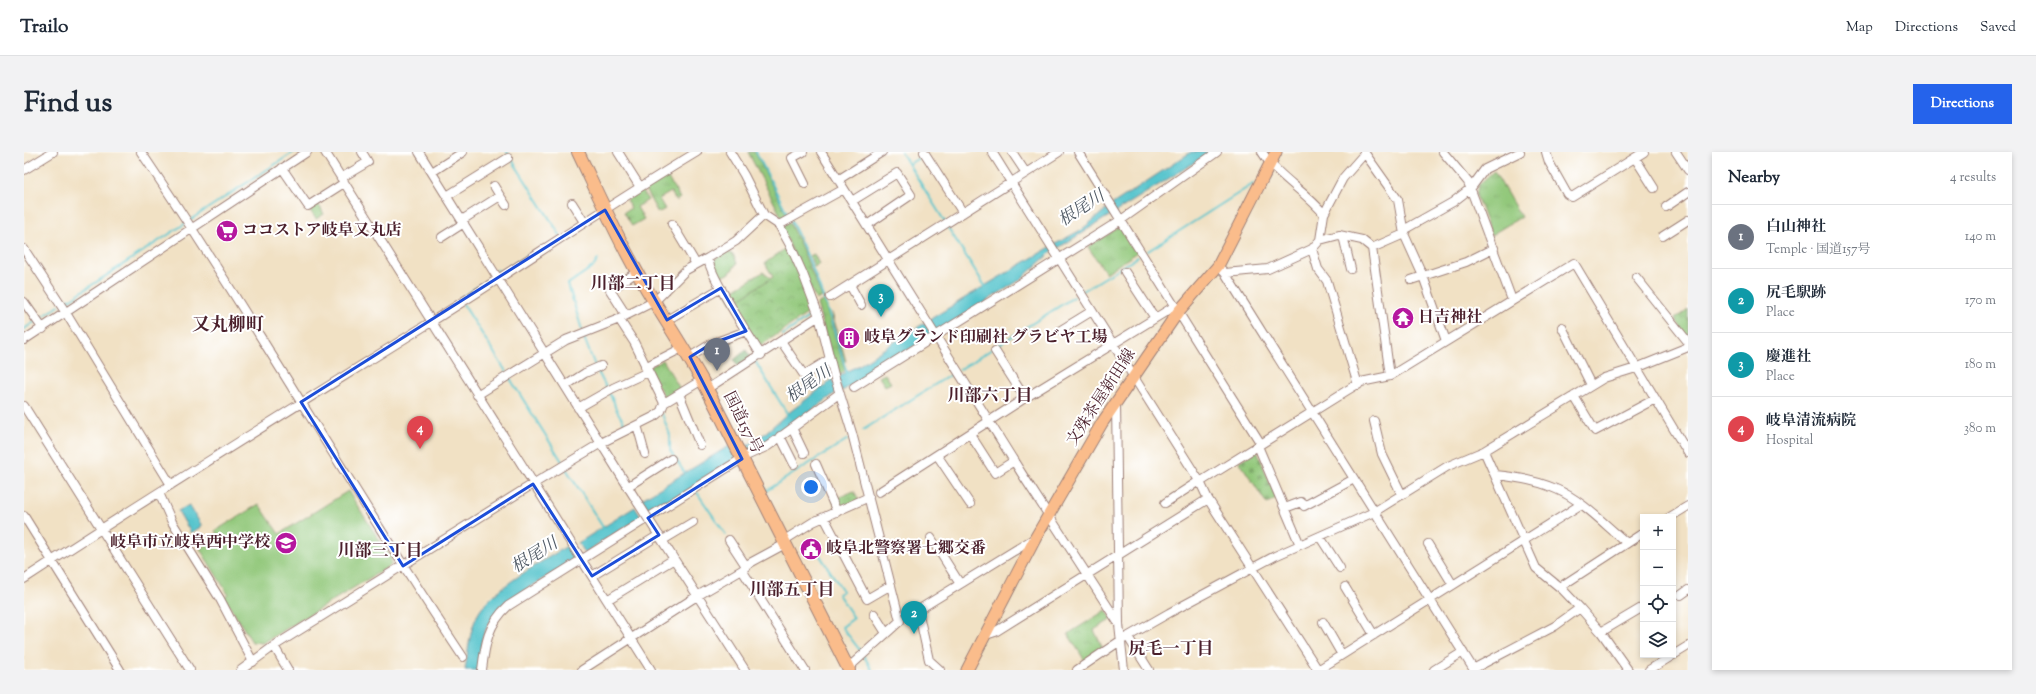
<!DOCTYPE html>
<html lang="en">
<head>
<meta charset="utf-8">
<style>
	:root { --surface:#fff; --page:#f2f2f3; --text:#1f2937; --muted:#747a83; --line:#e0e1e3; --accent:#2563eb }
	body { margin:0; font-family:"Sorts Mill Goudy","Noto Serif JP",serif; background:var(--page); color:var(--text) }
	.controls { position:absolute; right:12px; bottom:12px; display:grid; overflow:hidden; border-radius:0px; box-shadow:0 2px 6px #0003 }
	.controls button { width:36px; height:36px; display:grid; place-items:center; padding:0; border:0; border-bottom:1px solid var(--line); background:var(--surface); color:var(--text); font:20px sans-serif }
	.you { position:absolute; left:787px; top:335px; width:14px; height:14px; margin:-10px; border:3px solid #fff; border-radius:50%; background:#1a73e8; box-shadow:0 0 0 6px #1a73e833 }
	.badge { display:grid; place-items:center; width:26px; height:26px; border-radius:50%; background:var(--accent); color:#fff; font-size:13px; font-weight:700 }
	.pin { position:absolute; translate:-50% -33px; filter:drop-shadow(0 1px 2px #0008) }
	.pin::after { content:''; position:absolute; top:21px; width:14px; height:12px; background:inherit; clip-path:polygon(0 0,100% 0,50% 100%) }
	.list { margin:0; padding:0; list-style:none }
	h2 { display:flex; justify-content:space-between; align-items:center; height:52px; margin:0; padding:0 16px; font-size:17px }
	h2 small { font-size:13px; font-weight:400; color:var(--muted) }
	.list li { display:grid; grid-template-columns:26px 1fr auto; gap:12px; align-items:center; box-sizing:border-box; height:64px; padding:0 16px; border-top:1px solid var(--line) }
	.list b { display:block; font-size:15px; white-space:nowrap }
	.list p { margin:0; font-size:13px; white-space:nowrap; color:var(--muted) }
	.list em { font-size:13px; font-style:normal; color:var(--muted) }
	.icon { flex:none; width:22px; height:22px; fill:none; stroke:currentColor; stroke-width:2; stroke-linecap:round; stroke-linejoin:round }
	.map { position:relative; flex:none; width:1664px; height:518px; overflow:hidden; border-radius:0px }
	header { display:flex; align-items:center; gap:24px; box-sizing:border-box; height:56px; padding:0 20px; background:var(--surface); border-bottom:1px solid var(--line) }
	header strong { font-size:19px }
	nav { display:flex; gap:22px; margin-inline-start:auto; font-size:14px }
	.intro { display:flex; align-items:center; justify-content:space-between; box-sizing:border-box; height:96px; padding:0 24px }
	h1 { margin:0; font-size:28px }
	.button { padding:10px 18px; border-radius:0px; background:var(--accent); color:#fff; font-size:14px; font-weight:700 }
	main { display:flex; gap:24px; padding:0 24px }
	aside { flex:1; background:var(--surface); border-radius:0px; box-shadow:0 2px 6px #0003 }
	.map>svg:first-child { display:block }
	.grass { fill:url(#grass-tufts); stroke:#6e7452 }
	.forest { fill:url(#forest-firs); stroke:#60664a }
	.cemetery { fill:url(#cemetery-stones); stroke:#6e7452 }
	.park { fill:url(#park-crowns); stroke:#6e7452 }
	.garden { fill:#92c87a; stroke:#6e7452 }
	.water { fill:#58c5cd; stroke:#51727c }
	.lines { fill:none; stroke-linecap:round; stroke-linejoin:round }
	.stream { stroke:#58c5cd; stroke-width:2 }
	.minor-casing { stroke:#9e8078; stroke-width:10 }
	.major-casing { stroke:#9e8078; stroke-width:13 }
	.highway-casing { stroke:#9e8078; stroke-width:14 }
	.minor { stroke:#fff; stroke-width:8 }
	.major { stroke:#fabc8b; stroke-width:11 }
	.highway { stroke:#fabc8b; stroke-width:12 }
	.minor-bridge-casing { stroke:#9e8078; stroke-width:10; stroke-linecap:butt }
	.minor-bridge { stroke:#fff; stroke-width:8 }
	.marked { fill:none; stroke:#1d4ed8; stroke-width:3; stroke-linejoin:round }
	.labels { text-anchor:middle; dominant-baseline:central; stroke-width:4; stroke-linejoin:round; paint-order:stroke }
	.poi-label { font-size:16px; font-weight:bold; fill:#4a1f2b; stroke:#fff; text-anchor:start }
	.street-label { font-size:16px; fill:#4a1f2b; stroke:#fff }
	.water-label { font-size:17px; font-style:italic; fill:#4f5964; stroke:#fff }
	.neighbourhood-label { font-size:17px; font-weight:bold; fill:#4a1f2b; stroke:#fff }
	.quarter-label { font-size:18px; font-weight:bold; fill:#4a1f2b; stroke:#fff }
</style>
</head>
<body>
<header>
<strong>Trailo</strong>
<nav><a>Map</a><a>Directions</a><a>Saved</a></nav>
</header>
<div class="intro"><h1>Find us</h1><a class="button">Directions</a></div>
<main>
<div class="map">
<svg width="1664" height="518" viewBox="0 0 1664 518">
	<defs>
		<pattern id="grass-tufts" width="24" height="20" patternUnits="userSpaceOnUse"><rect width="24" height="20" fill="#92c87a"/><path d="M3 7l-1-3M5 7V3M7 7l1-3M15 17l-1-3M17 17v-4M19 17l1-3" fill="none" stroke="#7fab6a"/></pattern>
		<pattern id="forest-firs" width="22" height="20" patternUnits="userSpaceOnUse"><rect width="22" height="20" fill="#75ac6a"/><path d="M5 1l3.5 6h-7zM16 11l3.5 6h-7z" fill="#628b57"/></pattern>
		<pattern id="cemetery-stones" width="16" height="16" patternUnits="userSpaceOnUse"><rect width="16" height="16" fill="#92c87a"/><path d="M2 7V4a2 2 0 0 1 4 0v3zM10 15v-3a2 2 0 0 1 4 0v3z" fill="#7fab6a"/></pattern>
		<pattern id="park-crowns" width="20" height="18" patternUnits="userSpaceOnUse"><rect width="20" height="18" fill="#92c87a"/><path d="M2 6a3 3 0 1 1 6 0M12 15a3 3 0 1 1 6 0" fill="none" stroke="#7fab6a"/></pattern>
	</defs>
	<rect width="100%" height="100%" fill="#fff"/>
	<filter id="ink" filterUnits="userSpaceOnUse"><feTurbulence type="fractalNoise" baseFrequency=".025" numOctaves="2"/><feDisplacementMap in="SourceGraphic" scale="8" xChannelSelector="R" yChannelSelector="G"/><feConvolveMatrix kernelMatrix="1 2 1 2 8 2 1 2 1" color-interpolation-filters="sRGB"/></filter>
	<filter id="wash" filterUnits="userSpaceOnUse"><feTurbulence type="fractalNoise" baseFrequency=".012" numOctaves="4" result="noise"/><feDisplacementMap in="SourceGraphic" scale="16" xChannelSelector="R" yChannelSelector="G"/><feGaussianBlur stdDeviation="0.9" result="paint"/><feColorMatrix in="noise" values="0 0 0 0 0 0 0 0 0 0 0 0 0 0 0 0 0 1.4 0 .05"/><feComposite in="paint" operator="in"/></filter>
	<g filter="url(#wash)">
		<rect width="100%" height="100%" fill="#f1e1c4"/>
		<!-- grass -->
		<path class="grass" d="M724,0H731L765,67L760,70Z
			M1470,19L1497,65L1467,83L1452,43L1454,33Z
			M642,23L656,46L652,49L647,40L635,47L641,57L634,61L620,36Z
			M617,38L624,48L613,55L620,67L608,74L600,60L607,56L603,48Z
			M765,70L777,94L798,145L792,148L757,74Z
			M1097,74L1114,100L1082,121L1064,95Z
			M703,100L709,102L713,111L706,121L696,125L690,112L691,107Z
			M739,120L751,130L718,167L703,142Z
			M800,148L821,218L813,226L793,152Z
			M1664,157V184H1663L1651,167Z
			M807,161H808L822,209H820Z"/>
		<!-- forest -->
		<path class="forest" d="M708,186L710,189L691,201L687,194Z
			M722,198L727,206L714,214L710,208Z"/>
		<!-- cemetery -->
		<path class="cemetery" d="M1233,299L1252,346L1243,352L1215,309Z"/>
		<!-- park -->
		<path class="park" d="M294,52L300,62L292,67L285,57Z
			M765,94L787,145L782,148L787,159L735,195L709,151L749,125L741,111Z
			M790,102L795,112L790,115L786,104Z
			M639,208L656,237L641,246L624,216Z
			M861,222L867,231L861,234L855,225Z
			M830,339L835,349L814,359L809,348Z
			M1082,458L1088,467L1070,478L1079,497L1061,509L1044,482Z"/>
		<!-- garden -->
		<path class="garden" d="M324,339L367,406V413L239,491L228,490L200,445L204,442L176,397L195,385L191,379L235,352L255,382Z"/>
		<!-- water -->
		<path class="water" d="M1167,0H1187L1026,101L996,128L818,239L814,226L825,218L834,214C901,169 970,128 1040,87L1057,78L1090,51Z
			M809,227L813,240L755,283L722,303L716,293H723L732,289L763,262Z
			M705,294L714,308L626,361L618,347Z
			M165,353L178,374L167,381L154,359Z
			M611,355L617,365L560,401L554,391Z
			M543,394L552,408C523,426 476,446 461,479C456,490 456,506 454,518H441C444,500 445,481 453,464C466,437 517,411 543,394Z"/>
		<g class="lines">
			<!-- stream -->
			<path class="stream" d="M483,0L536,83
				M732,0L765,65
				M877,0L921,70
				M885,12L900,3
				M166,68L270,0
				M767,69C792,118 808,169 823,222
				M923,74L961,134
				M1124,99L1229,32
				M473,118L477,120L503,104
				M1059,139L1114,105
				M437,148L436,146L469,125L468,124
				M39,152L162,71
				M439,152L483,221
				M15,167L35,154
				M0,177L12,169
				M558,178L544,132L570,114L574,107
				M559,183L571,214
				M759,183L790,161V159
				M731,209L764,263
				M573,218L583,237
				M935,218L1050,145
				M485,225L539,311
				M585,241L590,250L591,255L603,276
				M638,262L646,283V298L662,323
				M839,278L931,220
				M727,309L742,339L824,287
				M541,315L580,377
				M672,339L702,383
				M793,399L819,439L814,442L830,466L818,475L838,501
				M840,504L848,518"/>
		</g>
	</g>
	<g filter="url(#ink)">
		<g class="lines">
			<!-- minor casing -->
			<g class="minor-casing">
				<path id="minor" d="M117,0C229,165 328,339 439,505
					M301,0L627,518
					M395,0L614,351
					M594,0L616,35
					M706,0L720,23L740,63L755,73L766,93L779,122L795,164L810,223L828,281L876,469L824,516
					M779,0L768,6L781,32
					M797,0L998,322L1095,472
					M900,0L939,61
					M968,0L1176,330L1184,347L1294,518
					M988,0L1002,21
					M1054,0L1237,292
					M1238,0C1253,24 1281,39 1300,62L1296,88
					M1340,0L1374,48L1380,82L1399,124L1422,189
					M1419,0L1444,30L1488,148
					M1522,0L1525,10L1543,42L1548,45L1620,0
					M1652,0L1664,18
					M1611,6L1630,36
					M258,16L284,54L320,31
					M0,18L29,0
					M408,20L439,0
					M317,26L344,10L338,0
					M814,28L858,0
					M470,34L476,44
					M423,44L484,6
					M828,49L873,21L887,43L843,73
					M548,51L560,70
					M1642,55L1664,40
					M1300,62L1319,26L1341,1
					M438,68L476,44L482,53
					M648,72L672,112
					M755,73L820,37
					M1319,84L1327,117
					M1639,84L1664,68
					M418,85L440,71
					M1348,96L1366,224
					M0,97L42,161L147,333
					M1288,97L1294,117L1303,129L1334,233
					M1194,114L1201,121L1236,177L1450,518
					M1101,120L1131,166
					M1201,121L1244,117L1288,97L1296,88L1315,83L1338,88L1348,96L1380,82L1383,76L1429,50L1447,36L1461,17L1496,0
					M1612,125L1664,190
					M1387,128L1442,110L1470,96
					M826,133L837,153
					M806,145L1035,0
					M0,150L19,177
					M602,163L586,138L613,120
					M643,168L697,136
					M1538,175L1567,233
					M1037,178L1068,159
					M0,188L283,0
					M757,189L780,223L806,207
					M971,199L1001,246
					M737,203C726,185 685,123 684,106L712,89L740,63
					M666,205L687,192L722,179
					M621,215L660,195
					M541,234L561,221L577,214
					M830,235L1097,68L1193,0
					M683,237L795,164
					M655,242L676,293
					M453,243L542,188L595,167
					M1550,244L1571,279L1631,247
					M1092,250L1095,472L1100,518
					M640,251L610,190L595,167L631,149L662,118L684,106
					M0,254L166,518
					M554,256L589,236L624,220
					M1350,269L1358,302L1378,343
					M613,273L621,302
					M768,276L780,301
					M946,282L971,321L990,309
					M756,284L770,312
					M1234,294L1276,393
					M1460,299L1512,416L1539,438L1556,456L1577,480L1604,518
					M913,303L946,352
					M792,312L813,360
					M1471,323C1492,325 1512,328 1532,337C1558,348 1581,373 1603,391
					M1176,330L1322,239L1337,230L1366,224L1550,111L1664,301
					M603,335L647,307
					M855,340L1001,246L1151,154
					M135,341L148,370L196,447L229,510
					M1141,351L1175,329
					M1261,356L1277,350L1280,354L1330,327
					M0,364L96,518
					M800,365L843,447L867,433
					M1646,365L1664,354
					M625,368L721,518
					M1296,385L1316,416
					M907,386L936,432
					M639,388L669,370
					M705,388L722,414
					M759,389L789,370L845,345
					M1404,392L1429,433
					M718,418L781,518
					M568,424L635,383
					M0,427C134,339 271,255 407,170C496,114 583,54 673,0
					M1321,435L1350,483
					M1536,435L1619,381
					M1657,443L1664,438
					M583,448L650,407
					M850,462L862,481
					M1299,470L1318,503
					M1577,480L1619,455
					M962,483L971,480L1184,347
					M1104,485L1125,518
					M250,494L264,518
					M1449,517L1531,474L1556,456
					M217,518L250,494L509,332L577,291L631,264L637,259L640,251L678,228
					M458,518C461,492 464,472 484,454L722,304L744,294L816,241
					M558,518L673,444L718,418L726,411L761,392
					M916,518L905,508L894,458L1011,386
					M1053,518L1096,489L1145,461L1251,404L1350,360L1424,314L1460,299L1580,226L1612,216L1664,195
					M1294,518L1556,353
					M1410,518L1439,500
					M1625,518L1664,494"/>
			</g>
			<!-- major casing -->
			<g class="major-casing">
				<path id="major" d="M943,518L1012,385L1078,271L1154,160L1194,114L1252,0"/>
			</g>
			<!-- highway casing -->
			<g class="highway-casing">
				<path id="highway" d="M554,0C573,40 591,81 613,120C635,160 661,197 683,237L825,518"/>
			</g>
			<!-- minor -->
			<use href="#minor" class="minor"/>
			<!-- major -->
			<use href="#major" class="major"/>
			<!-- highway -->
			<use href="#highway" class="highway"/>
			<!-- minor-bridge casing -->
			<g class="minor-bridge-casing">
				<path id="minor-bridge" d="M614,351L625,368"/>
			</g>
			<!-- minor-bridge -->
			<use href="#minor-bridge" class="minor-bridge"/>
		</g>
	</g>
	<!-- marked area -->
	<path class="marked" d="M581,58L643,168L697,136L722,179L687,192L666,205L718,307L624,366L635,383L568,424L509,332L379,414L277,250Z"/>
	<!-- icons -->
	<defs>
		<g id="supermarket-disc" transform="scale(1.15)"><circle r="9.5" fill="#b5179e" stroke="#fff"/><path d="M-6-5.5h2.5l.6 2H6L4.5 2H-2.5L-4.4-4H-6ZM-1.5 3.2a1.3 1.3 0 1 0 .1 0ZM3 3.2a1.3 1.3 0 1 0 .1 0Z" fill="#fff"/></g>
		<g id="temple-disc" transform="scale(1.15)"><circle r="9.5" fill="#b5179e" stroke="#fff"/><path d="M0-6L5-2H3V0L6.5 2.5H4V6H1.5V3h-3V6H-4V2.5H-6.5L-3 0V-2H-5Z" fill="#fff"/></g>
		<g id="building-disc" transform="scale(1.15)"><circle r="9.5" fill="#b5179e" stroke="#fff"/><path d="M-4-6H4V6H1V3H-1V6H-4ZM-2.5-4.3h1.7v1.8h-1.7ZM.8-4.3h1.7v1.8H.8ZM-2.5-1h1.7V.8h-1.7ZM.8-1h1.7V.8H.8Z" fill="#fff"/></g>
		<g id="school-disc" transform="scale(1.15)"><circle r="9.5" fill="#b5179e" stroke="#fff"/><path d="M0-5L7-2L0 1L-7-2ZM-4 1L0 2.5L4 1V4Q0 6-4 4Z" fill="#fff"/></g>
		<g id="civic-disc" transform="scale(1.15)"><circle r="9.5" fill="#b5179e" stroke="#fff"/><path d="M-.6-6.5H3V-4.5H.6V-3L4-1V1h2V6H-6V1h2V-1L-.6-3ZM-1.2 2.5V6h2.4V2.5Z" fill="#fff"/></g>
	</defs>
	<g fill-rule="evenodd">
		<use href="#supermarket-disc" x="203" y="79"/>
		<use href="#temple-disc" x="1379" y="166"/>
		<use href="#building-disc" x="825" y="186"/>
		<use href="#school-disc" x="262" y="391"/>
		<use href="#civic-disc" x="787" y="397"/>
	</g>
	<g class="labels">
		<!-- poi labels -->
		<g class="poi-label">
			<text x="218" y="79">ココストア岐阜又丸店</text>
			<text x="1394" y="166">日吉神社</text>
			<text x="840" y="186">岐阜グランド印刷社 グラビヤ工場</text>
			<text x="246" y="391" text-anchor="end">岐阜市立岐阜西中学校</text>
			<text x="802" y="397">岐阜北警察署七郷交番</text>
		</g>
		<!-- street labels -->
		<g class="street-label">
			<text transform="translate(1078 246) rotate(-57)">文殊茶屋新田線</text>
			<text transform="translate(718 271) rotate(63)">国道157号</text>
		</g>
		<!-- water labels -->
		<g class="water-label">
			<text transform="translate(1058 57) rotate(-33)">根尾川</text>
			<text transform="translate(785 233) rotate(-35)">根尾川</text>
			<text transform="translate(511 404) rotate(-32)">根尾川</text>
		</g>
		<!-- neighbourhood labels -->
		<g class="neighbourhood-label">
			<text x="609" y="133">川部二丁目</text>
			<text x="966" y="245">川部六丁目</text>
			<text x="356" y="400">川部三丁目</text>
			<text x="768" y="439">川部五丁目</text>
			<text x="1147" y="498">尻毛一丁目</text>
		</g>
		<!-- quarter labels -->
		<g class="quarter-label">
			<text x="204" y="174">又丸柳町</text>
		</g>
	</g>
</svg>
<div class="controls">
<button>+</button>
<button>−</button>
<button><svg class="icon" aria-label="locate" viewBox="0 0 24 24"><circle cx="12" cy="12" r="6"/><path d="M12 2v4M12 18v4M2 12h4M18 12h4"/></svg></button>
<button><svg class="icon" aria-label="layers" viewBox="0 0 24 24"><path d="M12 4l9 5-9 5-9-5zM3 14l9 5 9-5"/></svg></button>
</div>
<div class="you"></div>
<div class="pin badge" style="left:693px;top:219px;background:#6b7280">1</div>
<div class="pin badge" style="left:890px;top:482px;background:#0f9aa8">2</div>
<div class="pin badge" style="left:857px;top:165px;background:#0f9aa8">3</div>
<div class="pin badge" style="left:396px;top:297px;background:#e0444e">4</div>
</div>
<aside>
<h2>Nearby<small>4 results</small></h2>
<ul class="list">
<li><span class="badge" style="background:#6b7280">1</span><div><b>白山神社</b><p>Temple · 国道157号</p></div><em>140 m</em></li>
<li><span class="badge" style="background:#0f9aa8">2</span><div><b>尻毛駅跡</b><p>Place</p></div><em>170 m</em></li>
<li><span class="badge" style="background:#0f9aa8">3</span><div><b>慶進社</b><p>Place</p></div><em>180 m</em></li>
<li><span class="badge" style="background:#e0444e">4</span><div><b>岐阜清流病院</b><p>Hospital</p></div><em>380 m</em></li>
</ul>
</aside>
</main>
</body>
</html>
